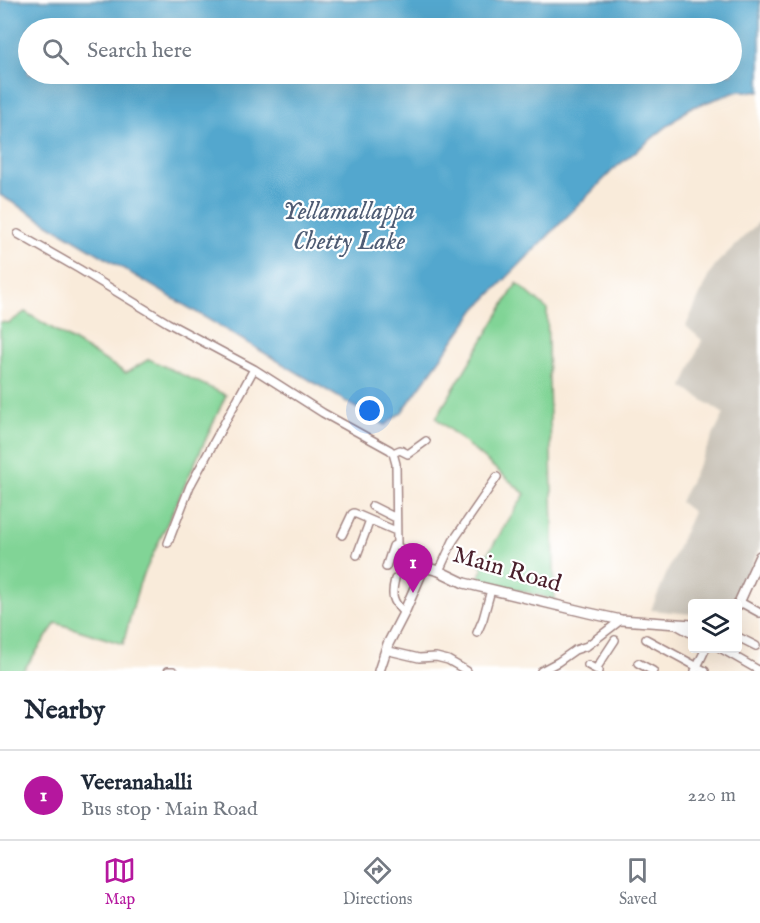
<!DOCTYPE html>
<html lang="en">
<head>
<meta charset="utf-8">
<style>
	:root { --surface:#fff; --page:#f2f2f3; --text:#1f2937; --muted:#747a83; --line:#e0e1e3; --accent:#b5179e }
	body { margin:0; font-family:"IM FELL English",serif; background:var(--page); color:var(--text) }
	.controls { position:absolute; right:18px; bottom:18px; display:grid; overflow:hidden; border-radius:6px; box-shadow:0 6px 24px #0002 }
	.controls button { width:54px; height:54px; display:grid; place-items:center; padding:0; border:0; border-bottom:2px solid var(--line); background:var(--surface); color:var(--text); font:30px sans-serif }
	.you { position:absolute; left:370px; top:411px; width:21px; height:21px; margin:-15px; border:4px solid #fff; border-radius:50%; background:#1a73e8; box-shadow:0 0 0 9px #1a73e833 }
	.badge { display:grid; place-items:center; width:39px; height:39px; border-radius:50%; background:var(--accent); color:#fff; font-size:20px; font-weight:700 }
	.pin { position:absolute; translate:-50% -50px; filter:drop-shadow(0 2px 3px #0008) }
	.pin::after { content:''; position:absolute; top:32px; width:21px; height:18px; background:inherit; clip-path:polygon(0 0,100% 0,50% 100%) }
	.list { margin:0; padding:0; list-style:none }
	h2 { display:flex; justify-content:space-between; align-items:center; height:78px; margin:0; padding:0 24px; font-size:26px }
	h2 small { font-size:20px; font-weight:400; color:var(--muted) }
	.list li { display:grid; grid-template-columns:39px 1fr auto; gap:18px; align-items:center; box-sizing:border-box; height:90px; padding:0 24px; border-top:2px solid var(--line) }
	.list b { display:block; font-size:22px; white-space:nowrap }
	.list p { margin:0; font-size:20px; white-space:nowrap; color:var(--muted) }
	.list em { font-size:20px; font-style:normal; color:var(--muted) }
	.icon { flex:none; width:33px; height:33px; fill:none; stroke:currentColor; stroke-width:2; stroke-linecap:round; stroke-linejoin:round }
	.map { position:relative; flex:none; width:760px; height:671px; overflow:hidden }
	.search { position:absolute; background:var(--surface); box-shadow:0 6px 24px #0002; left:18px; right:18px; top:18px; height:66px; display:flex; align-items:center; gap:15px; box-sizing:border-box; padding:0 21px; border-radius:33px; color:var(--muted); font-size:22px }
	.sheet { height:168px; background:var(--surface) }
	nav { display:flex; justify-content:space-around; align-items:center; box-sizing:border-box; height:84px; border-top:2px solid var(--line); background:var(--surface); font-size:16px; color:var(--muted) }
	nav a { display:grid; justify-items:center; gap:3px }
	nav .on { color:var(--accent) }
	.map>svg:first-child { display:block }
	.industrial { fill:#c9c3b8 }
	.green { fill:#81d496; stroke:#667a60; stroke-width:1.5 }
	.water { fill:#53a7ce; stroke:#4e637c; stroke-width:1.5; fill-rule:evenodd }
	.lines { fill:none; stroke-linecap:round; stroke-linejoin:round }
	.street-casing { stroke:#a28582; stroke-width:10 }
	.secondary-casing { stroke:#a28582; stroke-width:12 }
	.street { stroke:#fff; stroke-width:7 }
	.secondary { stroke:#fff; stroke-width:9 }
	.labels { text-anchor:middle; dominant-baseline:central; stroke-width:4.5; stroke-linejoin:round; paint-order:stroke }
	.street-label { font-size:24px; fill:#4a1f2b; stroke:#fff }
	.water-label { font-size:26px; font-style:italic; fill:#4e5c74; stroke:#fff }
</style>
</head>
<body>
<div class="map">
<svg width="760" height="671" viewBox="0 0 760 671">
	<rect width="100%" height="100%" fill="#fff"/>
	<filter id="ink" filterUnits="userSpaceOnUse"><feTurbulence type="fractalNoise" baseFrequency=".0167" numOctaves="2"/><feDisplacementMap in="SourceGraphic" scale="12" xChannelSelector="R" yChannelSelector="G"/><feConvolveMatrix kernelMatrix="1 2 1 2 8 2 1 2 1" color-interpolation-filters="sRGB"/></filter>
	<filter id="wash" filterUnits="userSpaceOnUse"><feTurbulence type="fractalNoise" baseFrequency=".008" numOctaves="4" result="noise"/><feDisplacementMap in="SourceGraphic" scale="24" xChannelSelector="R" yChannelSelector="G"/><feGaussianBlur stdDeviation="1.35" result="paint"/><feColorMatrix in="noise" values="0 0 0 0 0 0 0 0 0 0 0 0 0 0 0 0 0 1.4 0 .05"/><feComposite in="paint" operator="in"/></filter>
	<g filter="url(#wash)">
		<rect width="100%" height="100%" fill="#f9ebda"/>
		<!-- industrial -->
		<path class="industrial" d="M760,221V547L735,603L692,604V614L651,610L693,512L680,502L724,414L683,387L702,340L686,326L709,275L716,264Z"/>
		<!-- green -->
		<path class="green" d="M517,283L547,309L555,600L478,579L483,568L480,566L525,494L436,418Z
			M25,312L126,373L149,359L226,395L139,585L123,644L56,623L23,671H0V322L9,323Z"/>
		<!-- water -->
		<path class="water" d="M0,0H760V92L739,91L690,108L614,169L476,309L402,412L385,425L0,195ZM28,28H732V74H28Z"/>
	</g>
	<g filter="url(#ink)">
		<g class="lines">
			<!-- street casing -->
			<g class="street-casing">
				<path id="street" d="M18,234L79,269L168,323L254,369L323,413L390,450L393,453L396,464L397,546C406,553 418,556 424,567
					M393,453L400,450L408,454L426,441
					M372,506L396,518
					M342,535L352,514L354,513L396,531
					M168,543L190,486L254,369
					M357,555L370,520
					M386,567L393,546L397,544
					M439,571L453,541L497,477
					M395,579C391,595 392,601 404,613
					M740,602L760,613
					M676,625L692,634
					M477,633L483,619L491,590
					M738,637L756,646
					M646,639L705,671
					M720,648L760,671
					M385,650L419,658L436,657L448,660L467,671
					M638,663L653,671
					M588,665L599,671
					M596,669L615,640
					M168,671H173
					M541,671L558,662L575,650L587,646L621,620
					M695,671L706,648"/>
			</g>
			<!-- secondary casing -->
			<g class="secondary-casing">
				<path id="secondary" d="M738,605L760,556
					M379,671L388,644L404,613L424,567L439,571L464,583L589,613L621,620L692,625"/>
			</g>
			<!-- street -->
			<use href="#street" class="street"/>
			<!-- secondary -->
			<use href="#secondary" class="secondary"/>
		</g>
	</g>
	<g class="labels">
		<!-- street labels -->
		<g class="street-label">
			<text transform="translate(507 570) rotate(16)">Main Road</text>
		</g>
		<!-- water labels -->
		<g class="water-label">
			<text x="349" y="211">Yellamallappa<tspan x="349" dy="30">Chetty Lake</tspan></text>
		</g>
	</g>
</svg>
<div class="controls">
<button><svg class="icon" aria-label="layers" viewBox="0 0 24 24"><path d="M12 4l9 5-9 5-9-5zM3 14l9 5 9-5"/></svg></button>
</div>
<div class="you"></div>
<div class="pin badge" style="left:413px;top:593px">1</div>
<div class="search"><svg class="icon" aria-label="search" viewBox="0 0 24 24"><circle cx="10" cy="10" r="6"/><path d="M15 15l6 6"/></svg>Search here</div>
</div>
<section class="sheet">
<h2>Nearby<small></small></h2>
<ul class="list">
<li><span class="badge">1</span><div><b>Veeranahalli</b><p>Bus stop · Main Road</p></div><em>220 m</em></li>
</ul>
</section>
<nav>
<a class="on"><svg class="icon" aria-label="map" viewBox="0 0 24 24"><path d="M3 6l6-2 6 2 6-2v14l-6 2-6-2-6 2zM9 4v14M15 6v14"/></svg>Map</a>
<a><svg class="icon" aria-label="directions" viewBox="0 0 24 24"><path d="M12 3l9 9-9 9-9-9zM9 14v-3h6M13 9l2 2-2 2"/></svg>Directions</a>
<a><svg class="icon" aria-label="saved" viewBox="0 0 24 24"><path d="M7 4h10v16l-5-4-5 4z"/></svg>Saved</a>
</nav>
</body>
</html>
